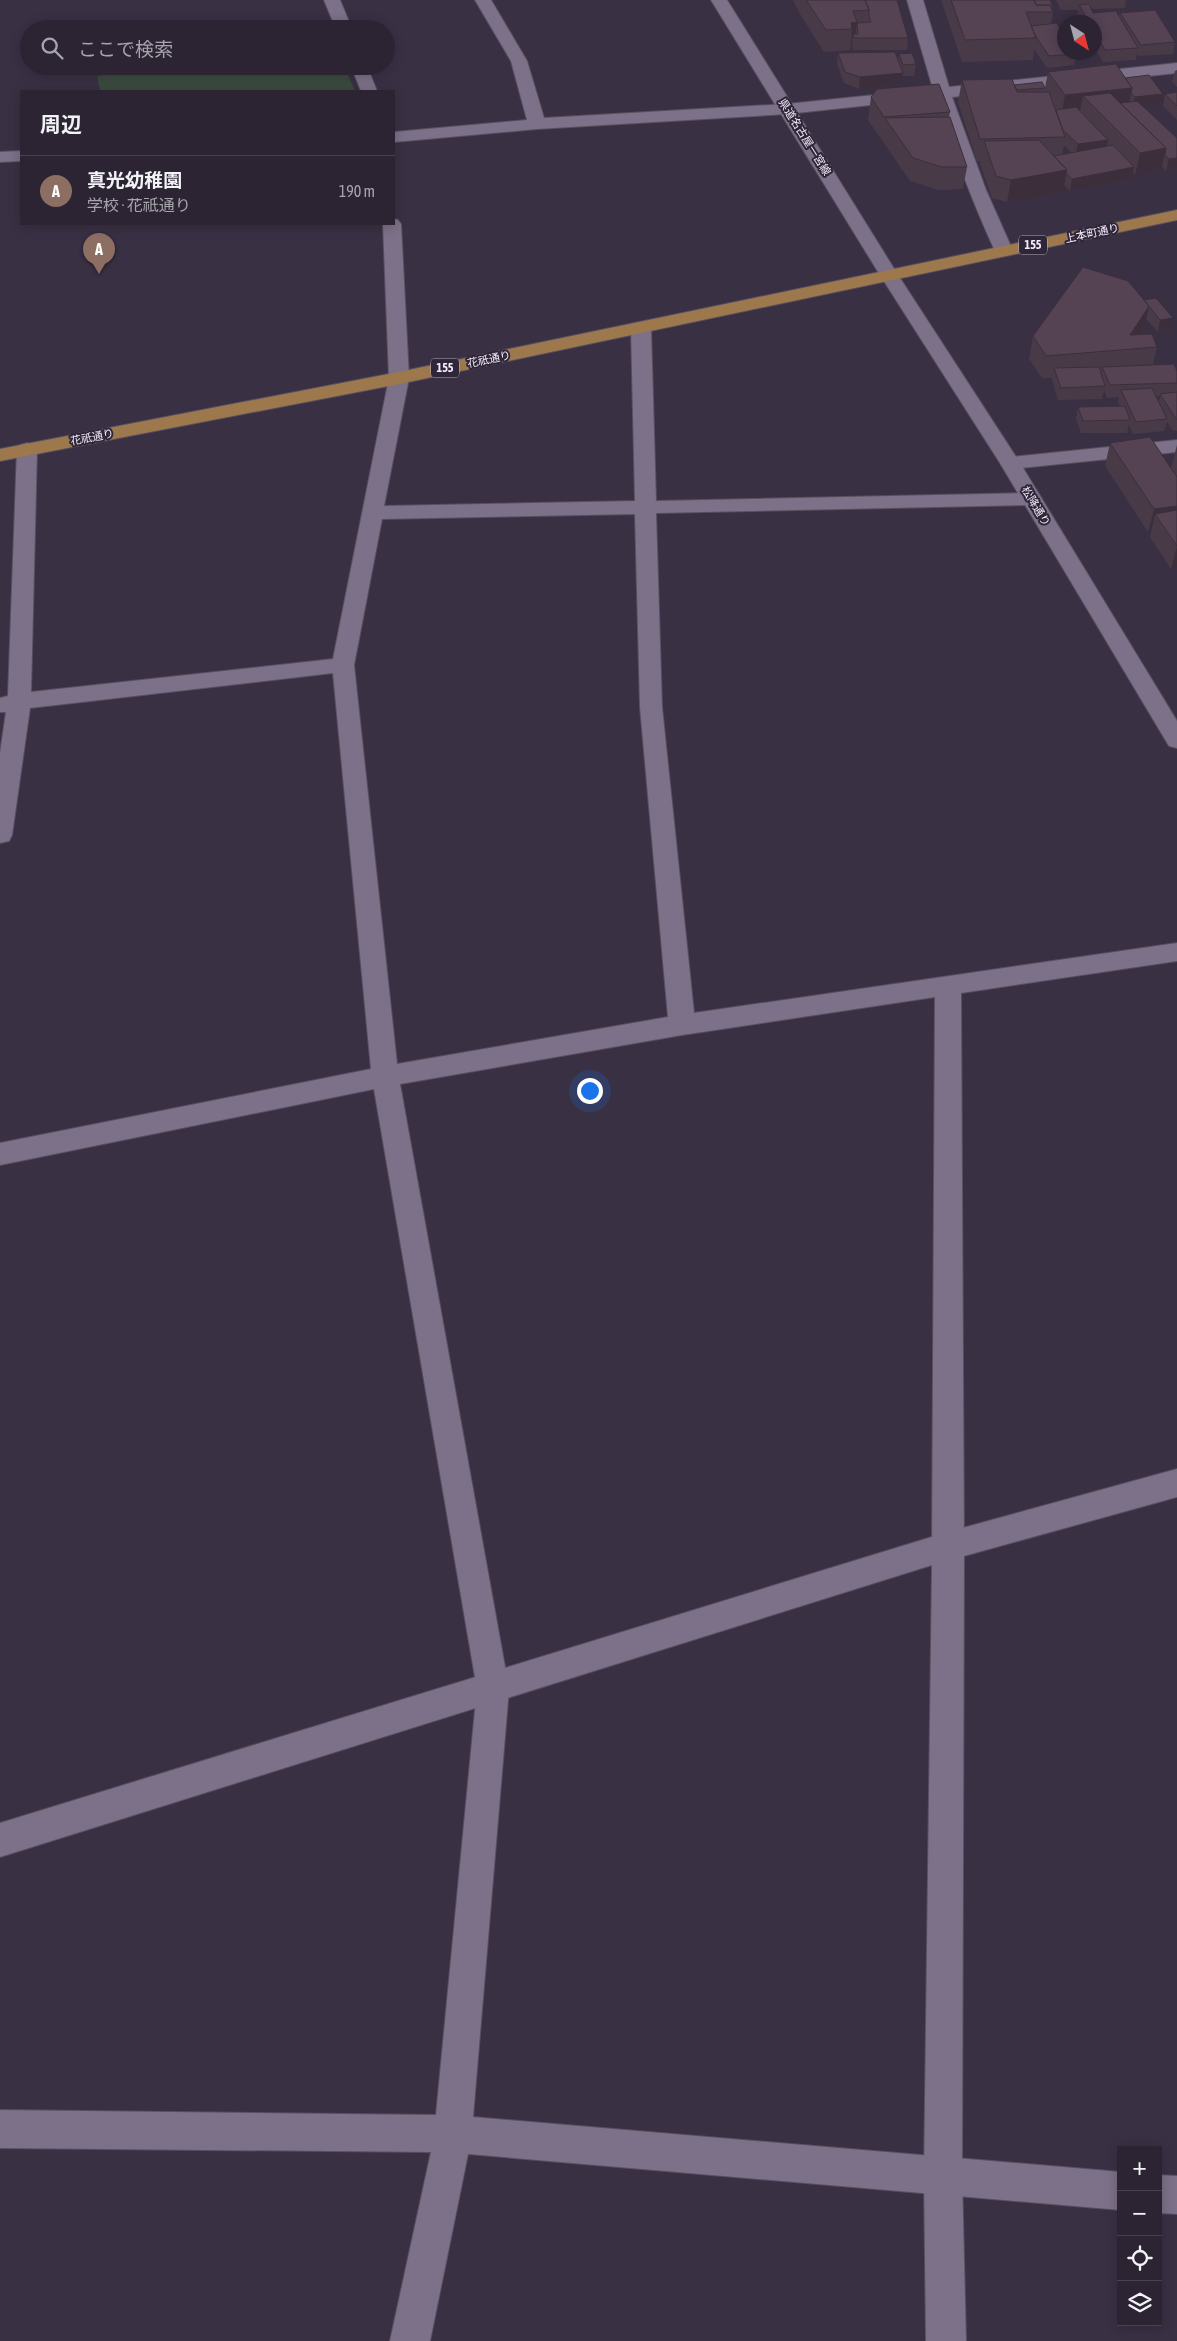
<!DOCTYPE html>
<html lang="ja">
<head>
<meta charset="utf-8">
<style>
	:root { --surface:#2c2433; --page:#38303f; --text:#f1f3f6; --muted:#a6a4ac; --line:#48414e; --accent:#d93025 }
	body { margin:0; font-family:"Asap Condensed","Noto Sans JP",sans-serif; background:var(--page); color:var(--text) }
	.controls { position:absolute; right:15px; bottom:15px; display:grid; overflow:hidden; border-radius:0px; box-shadow:0 2px 12px #0003 }
	.controls button { width:45px; height:45px; display:grid; place-items:center; padding:0; border:0; border-bottom:1px solid var(--line); background:var(--surface); color:var(--text); font:25px sans-serif }
	.compass { position:absolute; left:1057px; top:15px; width:45px; height:45px; border-radius:50%; background:var(--surface); box-shadow:0 2px 12px #0003; rotate:144deg }
	.you { position:absolute; left:589px; top:1090px; width:18px; height:18px; margin:-12px; border:4px solid #fff; border-radius:50%; background:#1a73e8; box-shadow:0 0 0 8px #1a73e833 }
	.badge { display:grid; place-items:center; width:32px; height:32px; border-radius:50%; background:var(--accent); color:#fff; font-size:16px; font-weight:700 }
	.pin { position:absolute; translate:-50% -41px; filter:drop-shadow(0 1px 2px #0008) }
	.pin::after { content:''; position:absolute; top:26px; width:18px; height:15px; background:inherit; clip-path:polygon(0 0,100% 0,50% 100%) }
	.list { margin:0; padding:0; list-style:none }
	h2 { display:flex; justify-content:space-between; align-items:center; height:65px; margin:0; padding:0 20px; font-size:21px }
	h2 small { font-size:16px; font-weight:400; color:var(--muted) }
	.list li { display:grid; grid-template-columns:32px 1fr auto; gap:15px; align-items:center; box-sizing:border-box; height:70px; padding:0 20px; border-top:1px solid var(--line) }
	.list b { display:block; font-size:19px; white-space:nowrap }
	.list p { margin:0; font-size:16px; white-space:nowrap; color:var(--muted) }
	.list em { font-size:16px; font-style:normal; color:var(--muted) }
	.icon { flex:none; width:28px; height:28px; fill:none; stroke:currentColor; stroke-width:2; stroke-linecap:round; stroke-linejoin:round }
	.map { position:relative; flex:none; width:1177px; height:2341px; overflow:hidden }
	.search { position:absolute; background:var(--surface); box-shadow:0 2px 12px #0003; left:20px; top:20px; width:375px; height:55px; display:flex; align-items:center; gap:12px; box-sizing:border-box; padding:0 18px; border-radius:28px; color:var(--muted); font-size:19px }
	.panel { position:absolute; background:var(--surface); box-shadow:0 2px 12px #0003; left:20px; top:90px; width:375px; height:135px; border-radius:0px }
	.map>svg:first-child { display:block }
	.green { fill:#3a4b3f }
	.lines { fill:none; stroke-linecap:round; stroke-linejoin:round }
	.minor-casing { stroke:#584f60; stroke-width:2 }
	.tertiary-casing { stroke:#584f60; stroke-width:2 }
	.secondary-casing { stroke:#584f60; stroke-width:2 }
	.trunk-casing { stroke:#584f60; stroke-width:2 }
	.minor { fill:#7c7188; fill-rule:evenodd }
	.tertiary { fill:#7c7188; fill-rule:evenodd }
	.secondary { fill:#7c7188; fill-rule:evenodd }
	.trunk { fill:#9e784d; fill-rule:evenodd }
	.wall { fill:#493a48; fill-rule:evenodd }
	.shaded-wall { fill:#3c2f3b }
	.building { fill:#554354; stroke:#3c2f3b }
	.labels { text-anchor:middle; dominant-baseline:central; stroke-width:4; stroke-linejoin:round; paint-order:stroke }
	.far-street-label { font-size:11px; fill:#f3edfa; stroke:#302639 }
	.shield { fill:#302639; stroke:#b8b1c0; stroke-width:1 }
	.shield-label { font-size:12px; font-weight:bold; fill:#f3edfa }
</style>
</head>
<body>
<div class="map">
<svg width="1177" height="2341" viewBox="0 0 1177 2341">
	<rect width="100%" height="100%" fill="#3a3044"/>
	<!-- green -->
	<path class="green" d="M167,66H344L355,91H100L97,76Z"/>
	<g class="lines">
		<!-- minor casing -->
		<g class="minor-casing">
			<path id="minor" d="M324,0H340L352,29H336Z
				M475,0H491L527,61L544,118L787,104L933,89L907,0H923L949,87L1177,63V73L952,97L986,190L1013,251L1010,255H998L995,251C972,201 953,150 936,98L787,114L537,129L394,142V132L527,120L511,61Z
				M351,66H367L377,91H361Z
				M21,151V161L0,162V152Z
				M394,219L398,220L401,224L409,378L384,506L635,501L631,328L634,324L641,322L648,324L651,328L656,501L1032,493L1039,495L1042,499L1039,503L1032,505L656,513L662,707L694,1013L1177,943V961L961,993L964,1546L959,1556L948,1560L937,1556L932,1546L935,997L682,1035L400,1084L509,1689L473,2117L1121,2172V2210L468,2154L430,2341H390L431,2152L0,2148V2110L436,2115L477,1689L374,1089L0,1165V1143L371,1069L333,673L30,708L12,835L9,841L0,843V753L6,712H0V698L8,696L17,449L20,445L27,443L34,445L37,449L31,692L333,659L389,378L383,224H394ZM635,514L640,707L668,1017L397,1064L354,665L382,519Z
				M1177,440V452L1010,469L1003,467L1000,463L1003,459L1010,457Z
				M1158,2175L1177,2176V2214L1158,2213Z"/>
		</g>
		<!-- tertiary casing -->
		<g class="tertiary-casing">
			<path id="tertiary" d="M889,269L896,271L898,275L1020,463L1177,721V748L1169,746L1000,463L880,275L882,271Z
				M1177,1469V1497L964,1556L962,2176L966,2341H926L924,2176L932,1565L0,1857V1823L948,1532Z"/>
		</g>
		<!-- secondary casing -->
		<g class="secondary-casing">
			<path id="secondary" d="M711,0H727L898,275L896,279H882L880,275Z"/>
		</g>
		<!-- trunk casing -->
		<g class="trunk-casing">
			<path id="trunk" d="M1177,210V220L399,384L0,461V449L399,372Z"/>
		</g>
		<!-- minor -->
		<use href="#minor" class="minor"/>
		<!-- tertiary -->
		<use href="#tertiary" class="tertiary"/>
		<!-- secondary -->
		<use href="#secondary" class="secondary"/>
		<!-- trunk -->
		<use href="#trunk" class="trunk"/>
	</g>
	<!-- wall -->
	<path class="wall" d="M793,0H897L908,38L907,50H853L852,44L851,45L850,50L824,52L800,14Z
		M941,0H1050L1052,5V8L1053,12L1051,24L1076,54L1074,65L1047,68L1034,49L1033,60L962,62Z
		M1056,0H1126L1125,8L1091,9L1093,13L1119,16L1120,13L1175,42L1173,54L1138,56L1137,54L1136,60L1103,62L1094,47V22H1081L1077,17L1078,10H1061Z
		M838,53L898,61L899,54L916,64L914,76H902L901,84L859,89L844,83L837,64Z
		M1177,70V87L1172,82L1175,71Z
		M1048,72L1125,78L1163,94L1160,105L1144,107L1177,138V169L1166,171L1162,166L1161,170L1135,175L1133,173L1132,179L1070,191L1064,185L1063,192L1007,202L992,198L980,164L981,161H977L958,102L962,80L1045,88ZM1064,145L1072,153L1062,155Z
		M1177,92V120L1163,106L1165,94Z
		M871,97L950,112L949,117L967,167L963,189L939,190L910,181L868,120Z
		M1128,281L1170,330L1158,332L1146,319L1144,329L1140,335L1157,347L1153,364L1177,370V368V431H1173L1167,422L1164,431L1133,434L1129,425L1127,433H1081L1076,419L1078,407L1120,406L1118,402L1119,397L1107,398L1104,390L1102,399L1058,400L1052,380V378H1042L1029,359L1033,336ZM1156,396H1160L1159,401Z
		M1110,443L1171,468L1177,445V568L1171,569L1150,537L1151,532H1148L1105,466Z"/>
	<!-- shaded-wall -->
	<path class="shaded-wall" d="M857,22L855,38L853,34L852,44L851,45L852,29L851,23Z
		M903,73L901,84L859,89L860,77Z
		M1132,88L1128,110L1083,96L1079,115L1061,117L1065,95Z
		M1163,94L1160,105L1132,109L1135,97Z
		M1108,140L1106,152L1075,156L1078,144Z
		M1166,148L1161,170L1135,175L1140,153Z
		M1177,158V169L1166,171L1169,159Z
		M1134,167L1132,179L1070,191L1072,179Z
		M1067,170L1063,192L1007,202L1011,180Z
		M1149,306L1144,329L1131,349L1130,335Z
		M1173,318L1170,330L1158,332L1160,320Z
		M1177,506V528L1155,514L1151,532H1148L1154,509Z
		M1177,546V568L1171,569Z"/>
	<!-- building -->
	<path class="building" d="M806,0H865L869,10L853,11L857,22L851,23L852,29L826,30Z
		M863,0H897L908,38H854L853,34H858L857,23L871,22L869,16V10L865,0Z
		M951,0H1034L1036,5H1050L1053,12H1026L1036,38L965,40Z
		M1034,0H1050L1052,5H1036Z
		M1089,4L1093,13L1116,11L1138,48L1105,50L1094,31V22H1089L1079,5Z
		M1155,10L1175,42L1141,45L1120,13Z
		M1057,23L1064,36V52H1075L1076,54L1049,56L1035,35L1031,26Z
		M895,52L903,73L860,77L845,72L838,53Z
		M912,53L916,64L903,65L899,54Z
		M1116,64L1132,88L1065,95L1048,72Z
		M1149,75L1163,94L1135,97L1131,93L1132,88L1125,78Z
		M1012,79L1017,92H1049L1065,137L980,139L962,80Z
		M1042,82L1045,88L1017,90L1014,85Z
		M939,84L950,112L884,117L871,97L877,89Z
		M1177,92V106L1165,94Z
		M1110,93L1166,148L1140,153L1083,96Z
		M1137,101L1177,138V158L1169,159L1165,155L1166,148L1120,103Z
		M1076,107L1108,140L1078,144L1063,130L1056,110Z
		M950,117L967,167H942L913,158L885,118Z
		M1039,140L1067,170L1011,180L996,176L984,141Z
		M1113,145L1134,167L1072,179L1066,173L1067,170L1054,156Z
		M1083,267L1128,281L1149,306L1130,335L1152,334L1157,347L1046,356L1033,336Z
		M1156,298L1173,318L1160,320L1144,300Z
		M1174,364L1177,371V383L1110,385L1102,367Z
		M1099,367L1105,386L1061,388L1054,368Z
		M1152,388L1167,419L1136,422L1121,390Z
		M1177,392V419H1176L1160,394Z
		M1125,406L1130,420L1083,421L1078,407Z
		M1150,437L1177,477V506L1154,509L1110,443Z
		M1177,510V546L1155,514Z"/>
	<g class="labels">
		<!-- far-street labels -->
		<g class="far-street-label">
			<text transform="translate(805 137) rotate(58)">県道名古屋一宮線</text>
			<text transform="translate(1092 233) rotate(-12)">上本町通り</text>
			<text transform="translate(489 359) rotate(-12)">花祇通り</text>
			<text transform="translate(92 437) rotate(-11)">花祇通り</text>
			<text transform="translate(1036 506) rotate(59)">松降通り</text>
		</g>
		<!-- shield labels -->
		<g class="shield">
			<rect x="1019" y="235.5" width="28" height="19" rx="4"/>
			<rect x="431" y="358.5" width="28" height="19" rx="4"/>
		</g>
		<g class="shield-label">
			<text x="1033" y="245">155</text>
			<text x="445" y="368">155</text>
		</g>
	</g>
</svg>
<div class="controls">
<button>+</button>
<button>−</button>
<button><svg class="icon" aria-label="locate" viewBox="0 0 24 24"><circle cx="12" cy="12" r="6"/><path d="M12 2v4M12 18v4M2 12h4M18 12h4"/></svg></button>
<button><svg class="icon" aria-label="layers" viewBox="0 0 24 24"><path d="M12 4l9 5-9 5-9-5zM3 14l9 5 9-5"/></svg></button>
</div>
<svg class="compass" viewBox="-18 -18 36 36"><path d="M0-13l5 13h-10z" fill="#e53935"/><path d="M0 13l5-13h-10z" fill="#a6a4ac"/></svg>
<div class="you"></div>
<div class="pin badge" style="left:99px;top:274px;background:#8d6e63">A</div>
<div class="search"><svg class="icon" aria-label="search" viewBox="0 0 24 24"><circle cx="10" cy="10" r="6"/><path d="M15 15l6 6"/></svg>ここで検索</div>
<section class="panel">
<h2>周辺<small></small></h2>
<ul class="list">
<li><span class="badge" style="background:#8d6e63">A</span><div><b>真光幼稚園</b><p>学校 · 花祇通り</p></div><em>190 m</em></li>
</ul>
</section>
</div>
</body>
</html>
